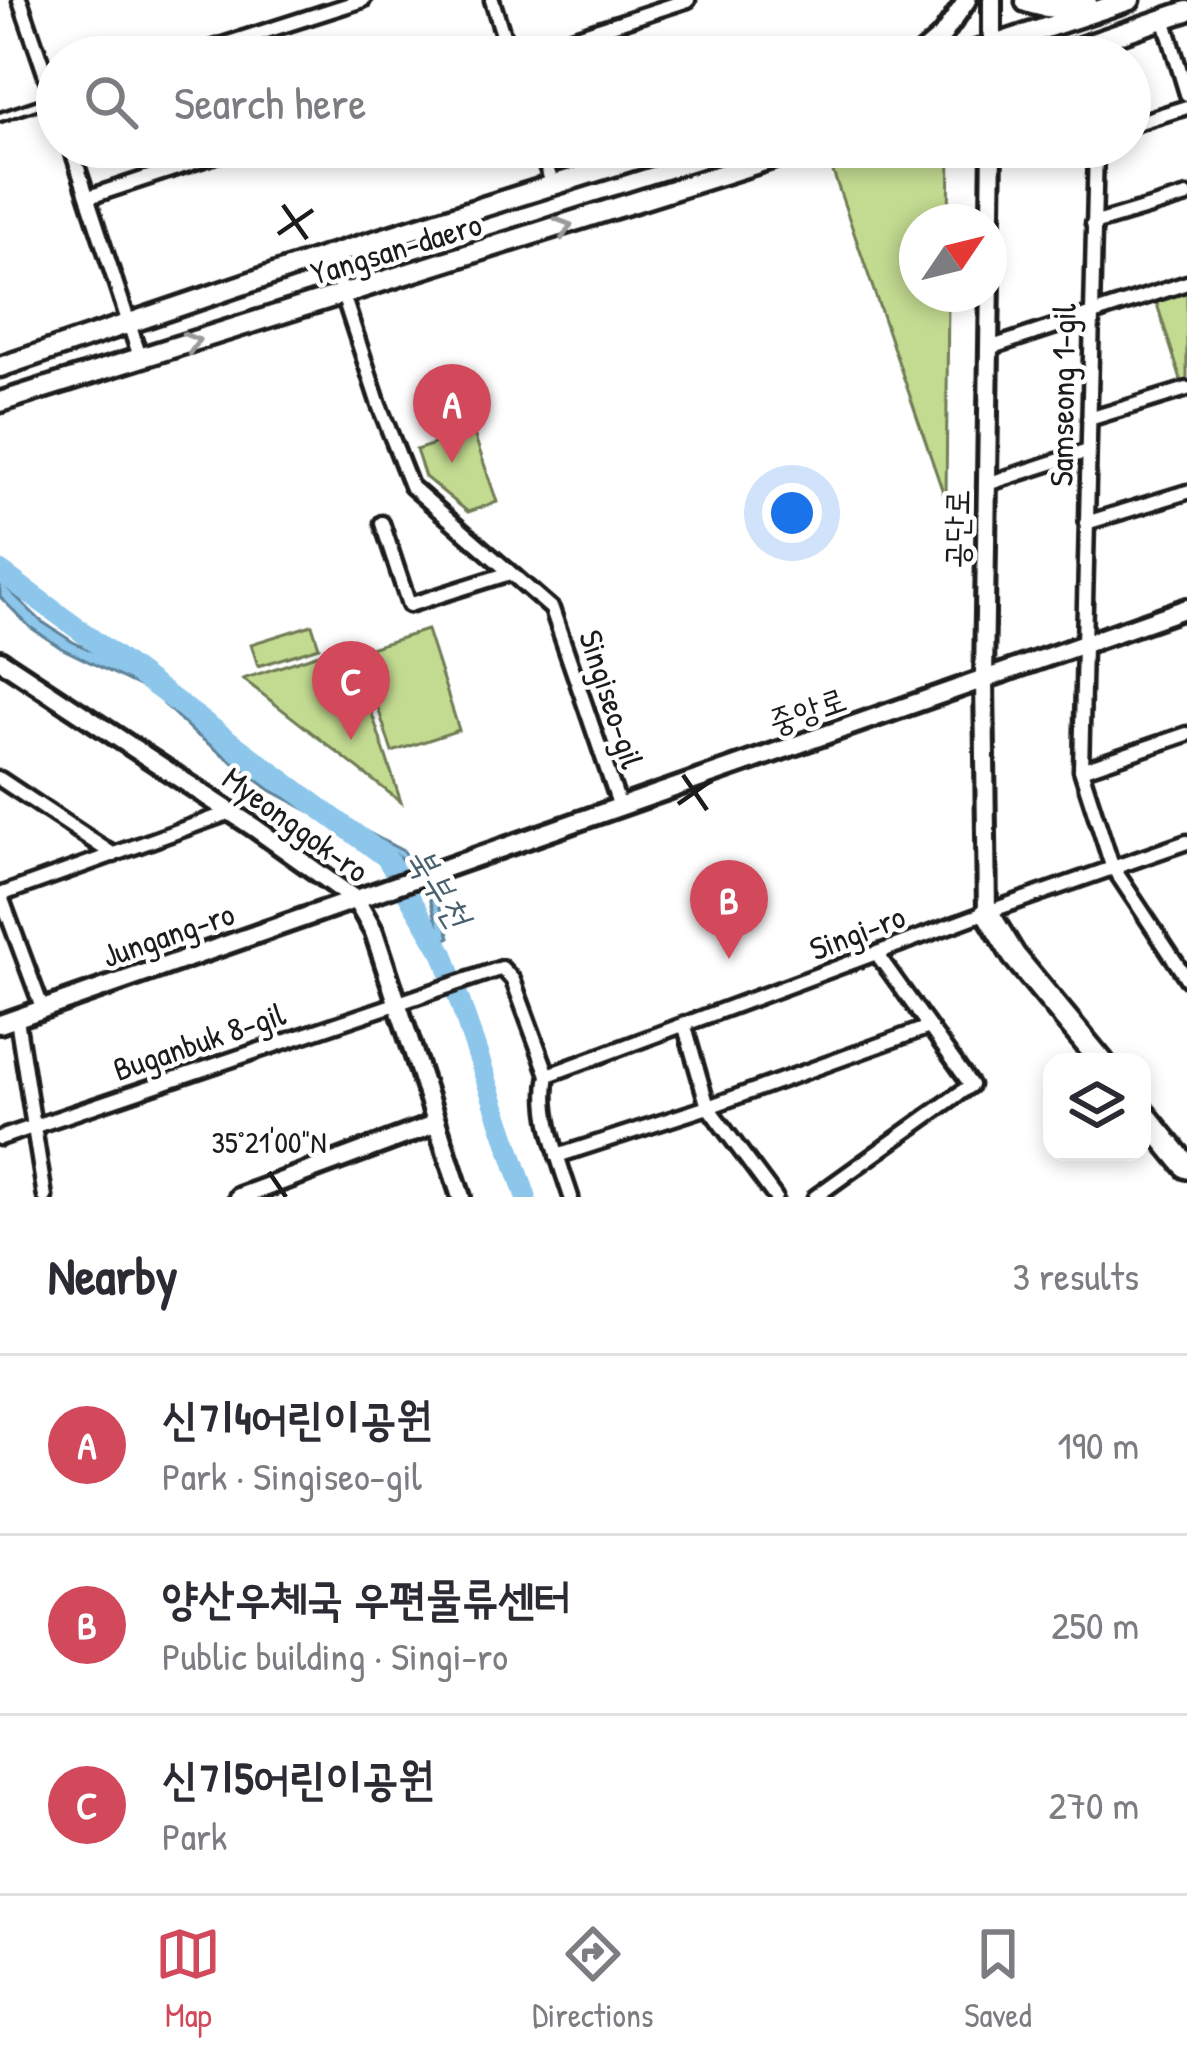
<!DOCTYPE html>
<html lang="en">
<head>
<meta charset="utf-8">
<style>
	:root { --surface:#fff; --page:#f2f2f3; --text:#2b2b33; --muted:#7c7c81; --line:#e1e1e2; --accent:#d1495b }
	body { margin:0; font-family:"Patrick Hand","Poor Story",sans-serif; background:var(--page); color:var(--text) }
	.controls { position:absolute; right:36px; bottom:36px; display:grid; overflow:hidden; border-radius:24px; box-shadow:0 6px 18px #0003 }
	.controls button { width:108px; height:108px; display:grid; place-items:center; padding:0; border:0; border-bottom:3px solid var(--line); background:var(--surface); color:var(--text); font:60px sans-serif }
	.compass { position:absolute; left:899px; top:204px; width:108px; height:108px; border-radius:50%; background:var(--surface); box-shadow:0 6px 18px #0003; rotate:55deg }
	.you { position:absolute; left:792px; top:513px; width:42px; height:42px; margin:-30px; border:9px solid #fff; border-radius:50%; background:#1a73e8; box-shadow:0 0 0 18px #1a73e833 }
	.badge { display:grid; place-items:center; width:78px; height:78px; border-radius:50%; background:var(--accent); color:#fff; font-size:39px; font-weight:700 }
	.pin { position:absolute; translate:-50% -99px; filter:drop-shadow(0 3px 6px #0008) }
	.pin::after { content:''; position:absolute; top:63px; width:42px; height:36px; background:inherit; clip-path:polygon(0 0,100% 0,50% 100%) }
	.list { margin:0; padding:0; list-style:none }
	h2 { display:flex; justify-content:space-between; align-items:center; height:156px; margin:0; padding:0 48px; font-size:51px }
	h2 small { font-size:39px; font-weight:400; color:var(--muted) }
	.list li { display:grid; grid-template-columns:78px 1fr auto; gap:36px; align-items:center; box-sizing:border-box; height:180px; padding:0 48px; border-top:3px solid var(--line) }
	.list b { display:block; font-size:45px; white-space:nowrap }
	.list p { margin:0; font-size:39px; white-space:nowrap; color:var(--muted) }
	.list em { font-size:39px; font-style:normal; color:var(--muted) }
	.icon { flex:none; width:66px; height:66px; fill:none; stroke:currentColor; stroke-width:2; stroke-linecap:round; stroke-linejoin:round }
	.map { position:relative; flex:none; width:1187px; height:1197px; overflow:hidden }
	.search { position:absolute; background:var(--surface); box-shadow:0 6px 18px #0003; left:36px; right:36px; top:36px; height:132px; display:flex; align-items:center; gap:30px; box-sizing:border-box; padding:0 42px; border-radius:66px; color:var(--muted); font-size:45px }
	.sheet { height:696px; background:var(--surface) }
	nav { display:flex; justify-content:space-around; align-items:center; box-sizing:border-box; height:168px; border-top:3px solid var(--line); background:var(--surface); font-size:33px; color:var(--muted) }
	nav a { display:grid; justify-items:center; gap:6px }
	nav .on { color:var(--accent) }
	.map>svg:first-child { display:block }
	.green { fill:#c3db91; stroke:#707c56; stroke-width:3 }
	.water { fill:#8cc6eb; stroke:#5f8298; stroke-width:3 }
	.lines { fill:none; stroke-linecap:round; stroke-linejoin:round }
	.river { stroke:#8cc6eb; stroke-width:21 }
	.lane-casing { stroke:#1c1c1c; stroke-width:15 }
	.street-casing { stroke:#1c1c1c; stroke-width:21 }
	.secondary-casing { stroke:#1c1c1c; stroke-width:26 }
	.primary-casing { stroke:#1c1c1c; stroke-width:27 }
	.highway-casing { stroke:#1c1c1c; stroke-width:30 }
	.lane { stroke:#fff; stroke-width:6 }
	.street { stroke:#fff; stroke-width:12 }
	.secondary { stroke:#fff; stroke-width:16 }
	.primary { stroke:#fff; stroke-width:18 }
	.highway { stroke:#fff; stroke-width:21 }
	.oneway { stroke:#999 }
	.ticks { fill:none; stroke:#1c1c1c; stroke-width:4.5 }
	.labels { text-anchor:middle; dominant-baseline:central; stroke-width:9; stroke-linejoin:round; paint-order:stroke }
	.street-label { font-size:33px; fill:#1c1c1c; stroke:#fff }
	.water-label { font-size:36px; font-style:italic; fill:#49606f; stroke:#fff }
	.ticks-label { font-size:30px; text-anchor:middle; fill:#1c1c1c; stroke:#fff; stroke-width:9; stroke-linejoin:round; paint-order:stroke }
</style>
</head>
<body>
<div class="map">
<svg width="1187" height="1197" viewBox="0 0 1187 1197">
	<rect width="100%" height="100%" fill="#fff"/>
	<filter id="ink" filterUnits="userSpaceOnUse"><feTurbulence type="fractalNoise" baseFrequency=".00833" numOctaves="2"/><feDisplacementMap in="SourceGraphic" scale="24" xChannelSelector="R" yChannelSelector="G"/><feConvolveMatrix kernelMatrix="1 2 1 2 8 2 1 2 1" color-interpolation-filters="sRGB"/></filter>
	<g filter="url(#ink)">
		<!-- green -->
		<path class="green" d="M880,147H942L950,151L949,222H917V294H948L946,501L830,163Z
			M1187,291V381L1182,383L1156,301Z
			M473,431L497,502L468,512L425,477L416,450Z
			M312,625L319,647L258,666L251,644Z
			M427,630L459,730L392,752L360,651Z
			M349,644L401,802L243,679Z"/>
		<!-- water -->
		<path class="water" d="M0,581L41,621L73,642L132,669L290,791L403,851C428,876 440,903 450,937L442,941L430,898L406,864L391,850L371,836L339,827L270,790L194,733L151,692L61,648L30,627L0,597Z"/>
		<g class="lines">
			<!-- river -->
			<path class="river" d="M0,571L386,857L444,955L526,1197"/>
			<!-- lane casing -->
			<g class="lane-casing">
				<path id="lane" d="M0,117L54,99"/>
			</g>
			<!-- street casing -->
			<g class="street-casing">
				<path id="street" d="M20,0L57,108
					M492,0L510,57
					M1164,18L1187,94
					M185,57L363,0
					M513,57L688,0
					M1130,125L1187,107
					M71,147L140,357
					M540,147L553,186
					M1096,147L1081,770L1112,866L1187,979
					M89,197L240,147
					M1093,224L1187,196
					M330,255L379,405L411,486L552,609L620,807
					M989,348L1187,283
					M1089,419L1187,389
					M987,484L1088,451
					M382,523L409,605L510,573
					M1086,523L1187,492
					M1081,770L1187,734
					M0,779L114,855
					M0,894L43,1010
					M0,895L231,812
					M17,1019L45,1197
					M685,1027L708,1107L775,1197
					M548,1075L987,912L1187,842
					M548,1075C540,1114 559,1160 571,1197
					M0,1138L502,968L513,980L548,1075
					M557,1156L708,1107L929,1027
					M815,1197L971,1085L877,954"/>
			</g>
			<!-- secondary casing -->
			<g class="secondary-casing">
				<path id="secondary" d="M940,39L967,0
					M992,57V0
					M0,660L255,828L356,900L374,932L461,1197
					M987,912L984,679L992,147
					M0,1024L1187,608
					M239,1197L435,1124"/>
			</g>
			<!-- primary casing -->
			<g class="primary-casing">
				<path id="primary" d="M1026,2C1049,10 1064,9 1087,3
					M919,57L940,39
					M958,57L1130,0
					M1051,57L1187,11
					M0,367L330,255L674,147
					M0,402L809,147"/>
			</g>
			<!-- highway casing -->
			<g class="highway-casing">
				<path id="highway" d="M987,912L1014,956L1102,1062
					M1142,1112L1187,1167"/>
			</g>
			<!-- lane -->
			<use href="#lane" class="lane"/>
			<!-- street -->
			<use href="#street" class="street"/>
			<!-- secondary -->
			<use href="#secondary" class="secondary"/>
			<!-- primary -->
			<use href="#primary" class="primary"/>
			<!-- highway -->
			<use href="#highway" class="highway"/>
		</g>
		<!-- one-way arrows -->
		<defs><path id="oneway-chevron" d="M-2-3.5L2.5 0L-2 3.5" fill="none" stroke-width="1.6" stroke-linecap="round" stroke-linejoin="round" transform="scale(3)"/></defs>
		<g class="oneway">
			<use href="#oneway-chevron" transform="translate(564 227) rotate(-18)"/>
			<use href="#oneway-chevron" transform="translate(192 342) rotate(-17)"/>
		</g>
	</g>
	<!-- ticks -->
	<path class="ticks" d="M283,205L307,239M278,234L313,210M683,775L707,810M678,804L712,780M269,1172L286,1197"/>
	<g class="labels">
		<!-- street labels -->
		<g class="street-label">
			<text transform="translate(396 248) rotate(-17)">Yangsan-daero</text>
			<text transform="translate(1062 395) rotate(-89)">Samseong 1-gil</text>
			<text transform="translate(956 529) rotate(-89)">공단로</text>
			<text transform="translate(612 699) rotate(72)">Singiseo-gil</text>
			<text transform="translate(807 710) rotate(-19)">중앙로</text>
			<text transform="translate(296 824) rotate(36)">Myeonggok-ro</text>
			<text transform="translate(857 932) rotate(-21)">Singi-ro</text>
			<text transform="translate(168 934) rotate(-19)">Jungang-ro</text>
			<text transform="translate(199 1041) rotate(-19)">Buganbuk 8-gil</text>
		</g>
		<!-- water labels -->
		<g class="water-label">
			<text transform="translate(440 886) rotate(58)">북부천</text>
		</g>
	</g>
	<g class="ticks-label">
		<text x="269" y="1153">35°21'00"N</text>
	</g>
</svg>
<div class="controls">
<button><svg class="icon" aria-label="layers" viewBox="0 0 24 24"><path d="M12 4l9 5-9 5-9-5zM3 14l9 5 9-5"/></svg></button>
</div>
<svg class="compass" viewBox="-18 -18 36 36"><path d="M0-13l5 13h-10z" fill="#e53935"/><path d="M0 13l5-13h-10z" fill="#7c7c81"/></svg>
<div class="you"></div>
<div class="pin badge" style="left:452px;top:463px">A</div>
<div class="pin badge" style="left:729px;top:959px">B</div>
<div class="pin badge" style="left:351px;top:740px">C</div>
<div class="search"><svg class="icon" aria-label="search" viewBox="0 0 24 24"><circle cx="10" cy="10" r="6"/><path d="M15 15l6 6"/></svg>Search here</div>
</div>
<section class="sheet">
<h2>Nearby<small>3 results</small></h2>
<ul class="list">
<li><span class="badge">A</span><div><b>신기4어린이공원</b><p>Park · Singiseo-gil</p></div><em>190 m</em></li>
<li><span class="badge">B</span><div><b>양산우체국 우편물류센터</b><p>Public building · Singi-ro</p></div><em>250 m</em></li>
<li><span class="badge">C</span><div><b>신기5어린이공원</b><p>Park</p></div><em>270 m</em></li>
</ul>
</section>
<nav>
<a class="on"><svg class="icon" aria-label="map" viewBox="0 0 24 24"><path d="M3 6l6-2 6 2 6-2v14l-6 2-6-2-6 2zM9 4v14M15 6v14"/></svg>Map</a>
<a><svg class="icon" aria-label="directions" viewBox="0 0 24 24"><path d="M12 3l9 9-9 9-9-9zM9 14v-3h6M13 9l2 2-2 2"/></svg>Directions</a>
<a><svg class="icon" aria-label="saved" viewBox="0 0 24 24"><path d="M7 4h10v16l-5-4-5 4z"/></svg>Saved</a>
</nav>
</body>
</html>
